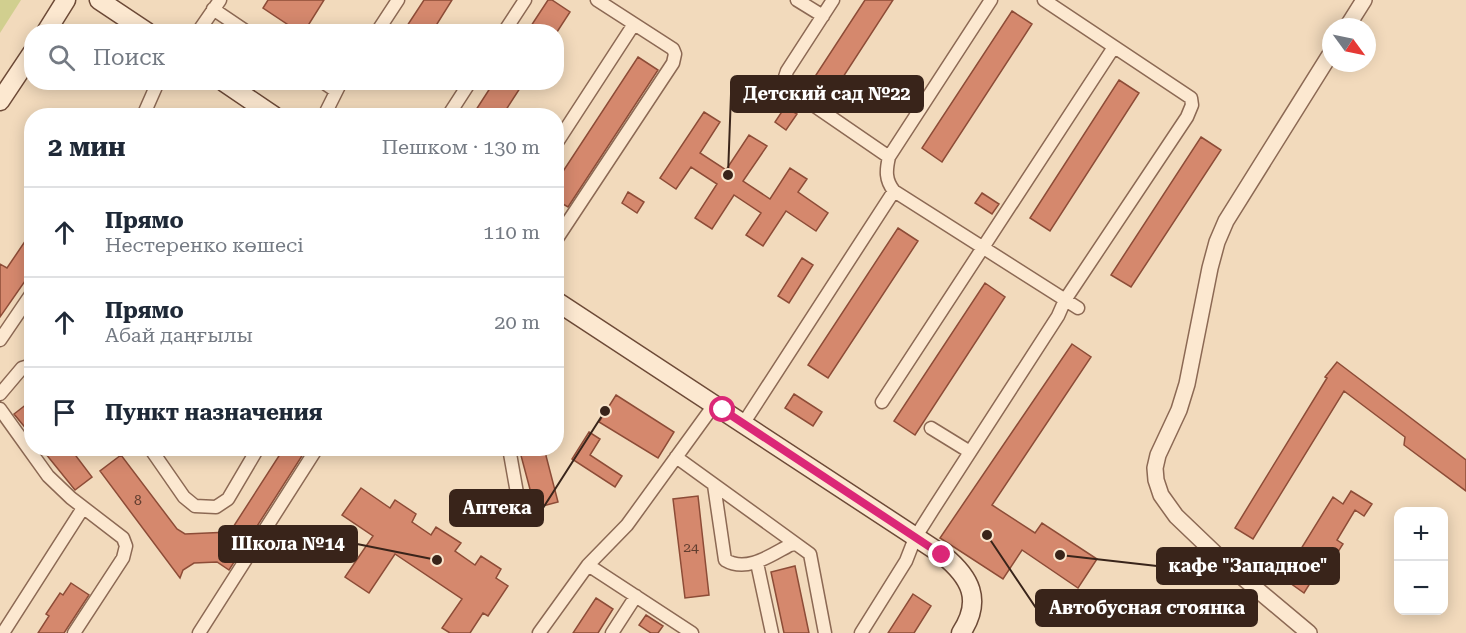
<!DOCTYPE html>
<html lang="ru">
<head>
<meta charset="utf-8">
<style>
	:root { --surface:#fff; --page:#f6f6f7; --text:#1f2937; --muted:#747a83; --line:#e0e1e3 }
	body { margin:0; font-family:"Roboto Serif",serif; background:var(--page); color:var(--text) }
	.controls { position:absolute; right:18px; bottom:18px; display:grid; overflow:hidden; border-radius:12px; box-shadow:0 3px 15px #0003 }
	.controls button { width:54px; height:54px; display:grid; place-items:center; padding:0; border:0; border-bottom:2px solid var(--line); background:var(--surface); color:var(--text); font:30px sans-serif }
	.compass { position:absolute; left:1322px; top:18px; width:54px; height:54px; border-radius:50%; background:var(--surface); box-shadow:0 3px 15px #0003; rotate:123deg }
	.stop { position:absolute; width:18px; height:18px; margin:-14px; border:4px solid #db2777; border-radius:50%; background:#fff }
	.stop.end { background:#db2777; border-color:#fff; box-shadow:0 2px 6px #0008 }
	.list { margin:0; padding:0; list-style:none }
	h2 { display:flex; justify-content:space-between; align-items:center; height:78px; margin:0; padding:0 24px; font-size:26px }
	h2 small { font-size:20px; font-weight:400; color:var(--muted) }
	.list li { display:grid; grid-template-columns:39px 1fr auto; gap:18px; align-items:center; box-sizing:border-box; height:90px; padding:0 24px; border-top:2px solid var(--line) }
	.list b { display:block; font-size:22px; white-space:nowrap }
	.list p { margin:0; font-size:20px; white-space:nowrap; color:var(--muted) }
	.list em { font-size:20px; font-style:normal; color:var(--muted) }
	.icon { flex:none; width:33px; height:33px; fill:none; stroke:currentColor; stroke-width:2; stroke-linecap:round; stroke-linejoin:round }
	.map { position:relative; flex:none; width:1466px; height:633px; overflow:hidden }
	.search { position:absolute; background:var(--surface); box-shadow:0 3px 15px #0003; left:24px; top:24px; width:540px; height:66px; display:flex; align-items:center; gap:15px; box-sizing:border-box; padding:0 21px; border-radius:24px; color:var(--muted); font-size:22px }
	.panel { position:absolute; background:var(--surface); box-shadow:0 3px 15px #0003; left:24px; top:108px; width:540px; height:348px; border-radius:24px }
	.map>svg:first-child { display:block }
	.park { fill:#d1cf8f }
	.building { fill:#d5886d; stroke:#8d4c37; stroke-width:1.5 }
	.lines { fill:none; stroke-linecap:round; stroke-linejoin:round }
	.minor-casing { stroke:#8c6954; stroke-width:15 }
	.tertiary-casing { stroke:#8c6954; stroke-width:18 }
	.secondary-casing { stroke:#6d4a37; stroke-width:21 }
	.minor { stroke:#fce8d0; stroke-width:12 }
	.tertiary { stroke:#fce8d0; stroke-width:15 }
	.secondary { stroke:#fce8d0; stroke-width:18 }
	.route { stroke:#db2777; stroke-width:8 }
	.labels { text-anchor:middle; dominant-baseline:central; stroke-width:4.5; stroke-linejoin:round; paint-order:stroke }
	.number-label { font-size:14px; fill:#603d2f }
	.leader { fill:none; stroke:#39241a; stroke-width:2 }
	.callout-dot { fill:#39241a; stroke:#f9e5cc; stroke-width:2 }
	.callout { fill:#39241a; stroke:#39241a; stroke-width:2 }
	.callout-label { font-size:18px; text-anchor:middle; font-weight:bold; fill:#fff }
</style>
</head>
<body>
<div class="map">
<svg width="1466" height="633" viewBox="0 0 1466 633">
	<rect width="100%" height="100%" fill="#f2dabc"/>
	<!-- park -->
	<path class="park" d="M0,0H21L0,33Z"/>
	<!-- building -->
	<path class="building" d="M268,0H324L304,32H299L263,8Z
		M424,0H452L432,32H403Z
		M548,0H552L570,12L557,32H527Z
		M865,0H893L834,91L814,78Z
		M1012,11L1032,24L942,162L922,148Z
		M638,57L658,70L568,207L556,200V182Z
		M1119,80L1139,93L1050,231L1030,218Z
		M494,82H524L502,116H472Z
		M785,107L797,114L786,130L775,122Z
		M704,112L720,122L700,153L726,170L749,135L767,146L743,181L770,199L790,168L807,179L798,192L828,213L816,231L786,211L763,246L746,235L761,213L734,195L712,229L695,218L717,184L691,167L676,189L660,178Z
		M1201,137L1221,150L1131,287L1111,275Z
		M628,192L644,202L637,213L622,203Z
		M982,193L999,204L992,214L975,203Z
		M898,228L918,241L828,378L808,365Z
		M32,231V271L0,317V264L7,268Z
		M802,258L813,265L789,303L778,296Z
		M985,283L1005,297L915,435L894,421Z
		M1072,344L1091,357L992,505L1035,533L1042,523L1097,559L1078,588L1022,550L1003,579L940,538Z
		M1337,362L1466,460V491L1404,445L1405,437L1344,391L1253,539L1235,528L1327,378L1325,377Z
		M794,394L822,412L813,426L785,408Z
		M616,395L674,432L658,458L599,422Z
		M32,400V436L14,414Z
		M589,432L600,439L590,455L622,476L615,487L572,459Z
		M41,448H70L92,477L75,490Z
		M284,448H307L229,570L217,562L194,563L183,570L180,578L100,471L121,455L177,529L185,534L230,532Z
		M519,448H544L558,502L535,508Z
		M361,488L390,508L395,500L416,514L412,522L431,535L436,527L461,543L455,551L475,565L481,556L501,569L496,578L508,586L488,616L483,613L470,633H450L442,628L462,599L395,554L369,593L345,577L373,536L342,515Z
		M1351,491L1372,504L1364,516L1355,510L1337,540L1343,544L1336,555L1330,551L1304,593L1283,578L1333,497L1343,504Z
		M698,496L709,595L685,598L673,499Z
		M795,566L809,633H784L771,572Z
		M71,583L89,595L64,633H38L49,616L46,614L60,593L63,595Z
		M913,594L931,606L914,633H888Z
		M596,598L613,609L598,633H573Z
		M646,615L663,626L658,633H651L639,625Z"/>
	<g class="lines">
		<!-- minor casing -->
		<g class="minor-casing">
			<path id="minor" d="M797,0L823,16
				M833,0L787,71L785,77L790,89L889,157C886,170 885,180 894,191L1078,308
				M213,9L247,32
				M198,32L220,0
				M377,32L398,0
				M504,32L525,0
				M323,82L336,91
				M143,116L158,82
				M324,116L341,82
				M448,116L470,82
				M556,144L634,24
				M889,157L991,0
				M556,240L673,63L675,54L673,49L597,0
				M0,340L32,293
				M0,394L22,368L32,365
				M882,402L1114,47
				M0,409L48,476L71,498L123,538L126,546L123,558L74,633
				M743,424L894,191
				M931,428L970,452
				M150,448L184,497L195,506L216,507L228,499L258,448
				M509,448L517,493
				M676,457L810,554L825,633
				M714,485L725,560C747,573 771,555 790,545L795,544
				M757,563L772,633
				M588,565L692,633
				M3,633L83,508
				M199,633L317,448
				M539,633L588,565L627,525L714,405
				M612,633L636,596
				M861,633L906,561L915,538L932,511L1058,316L1065,300L1187,117L1192,105L1191,98L1044,0"/>
		</g>
		<!-- tertiary casing -->
		<g class="tertiary-casing">
			<path id="tertiary" d="M1347,27L1364,0
				M1309,633L1222,560L1176,516L1161,495L1156,480L1155,468L1158,455L1179,410L1187,384L1210,268L1217,242L1226,221L1331,53"/>
		</g>
		<!-- secondary casing -->
		<g class="secondary-casing">
			<path id="secondary" d="M99,0L147,32
				M46,32L66,0
				M224,82L274,116
				M0,101L32,53
				M556,301L943,555C970,577 983,600 961,633"/>
		</g>
		<!-- minor -->
		<use href="#minor" class="minor"/>
		<!-- tertiary -->
		<use href="#tertiary" class="tertiary"/>
		<!-- secondary -->
		<use href="#secondary" class="secondary"/>
	</g>
	<g class="lines">
		<!-- route -->
		<path class="route" d="M723,410L942,555"/>
	</g>
	<g class="labels">
		<!-- number labels -->
		<g class="number-label">
			<text x="138" y="500">8</text>
			<text x="691" y="547">24</text>
		</g>
	</g>
	<!-- callouts -->
	<path class="leader" d="M728 175L731 94M605 411L543 508M437 560L357 544M1060 555L1157 566M987 535L1036 608"/>
	<g class="callout-dot">
		<circle cx="728" cy="175" r="6"/>
		<circle cx="605" cy="411" r="6"/>
		<circle cx="437" cy="560" r="6"/>
		<circle cx="1060" cy="555" r="6"/>
		<circle cx="987" cy="535" r="6"/>
	</g>
	<g class="callout">
		<rect x="731" y="76" width="192" height="36" rx="6"/>
		<rect x="450" y="490" width="93" height="36" rx="6"/>
		<rect x="219" y="526" width="138" height="36" rx="6"/>
		<rect x="1157" y="548" width="182" height="36" rx="6"/>
		<rect x="1036" y="590" width="221" height="36" rx="6"/>
	</g>
	<g class="callout-label">
		<text x="827" y="100">Детский сад №22</text>
		<text x="497" y="514">Аптека</text>
		<text x="288" y="550">Школа №14</text>
		<text x="1248" y="572">кафе "Западное"</text>
		<text x="1147" y="614">Автобусная стоянка</text>
	</g>
</svg>
<div class="controls">
<button>+</button>
<button>−</button>
</div>
<svg class="compass" viewBox="-18 -18 36 36"><path d="M0-13l5 13h-10z" fill="#e53935"/><path d="M0 13l5-13h-10z" fill="#747a83"/></svg>
<div class="stop" style="left:723px;top:410px"></div>
<div class="stop end" style="left:942px;top:555px"></div>
<div class="search"><svg class="icon" aria-label="search" viewBox="0 0 24 24"><circle cx="10" cy="10" r="6"/><path d="M15 15l6 6"/></svg>Поиск</div>
<section class="panel">
<h2>2 мин<small>Пешком · 130 m</small></h2>
<ul class="list">
<li><svg class="icon" aria-label="ahead" viewBox="0 0 24 24"><path d="M12 20V5M6 11l6-6 6 6"/></svg><div><b>Прямо</b><p>Нестеренко көшесі</p></div><em>110 m</em></li>
<li><svg class="icon" aria-label="ahead" viewBox="0 0 24 24"><path d="M12 20V5M6 11l6-6 6 6"/></svg><div><b>Прямо</b><p>Абай даңғылы</p></div><em>20 m</em></li>
<li><svg class="icon" aria-label="arrive" viewBox="0 0 24 24"><path d="M6 21V4h12l-3 4 3 4H6"/></svg><div><b>Пункт назначения</b></div></li>
</ul>
</section>
</div>
</body>
</html>
